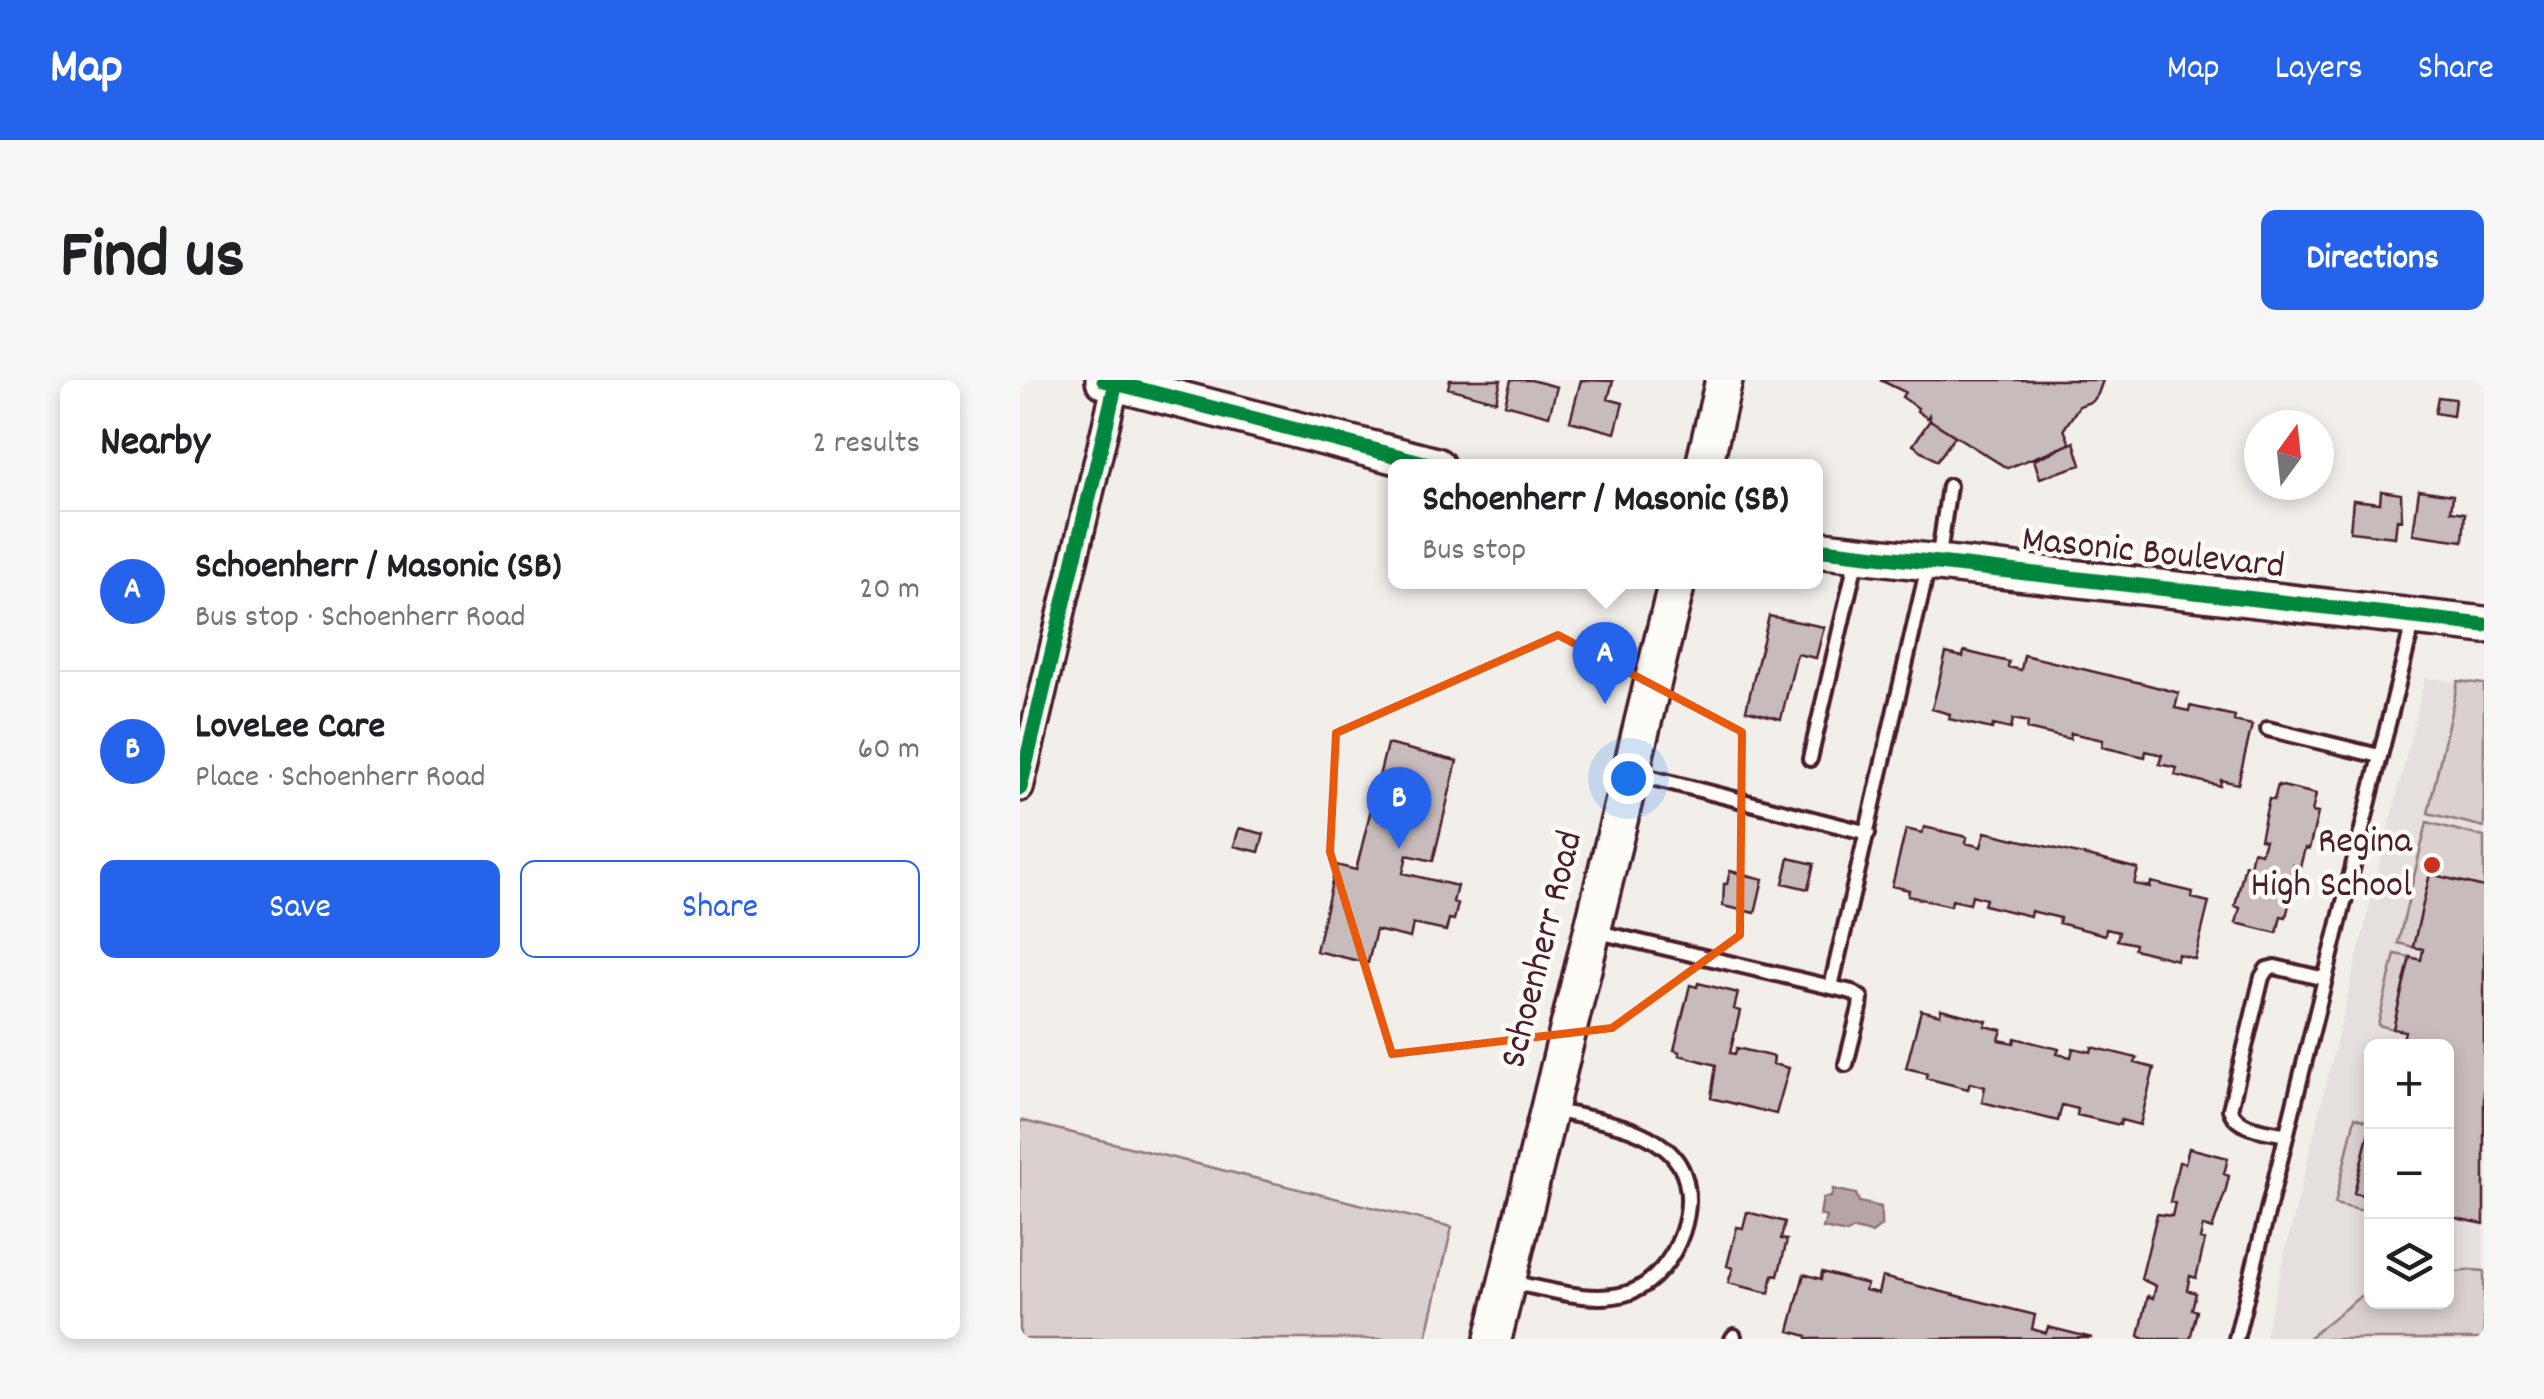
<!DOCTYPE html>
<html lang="en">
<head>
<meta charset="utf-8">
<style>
	:root { --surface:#fff; --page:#f6f6f6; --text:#202124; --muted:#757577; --line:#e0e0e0; --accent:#2563eb }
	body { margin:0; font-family:Dekko,sans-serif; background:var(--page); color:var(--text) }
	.controls { position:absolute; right:30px; bottom:30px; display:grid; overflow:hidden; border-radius:15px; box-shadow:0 5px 15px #0003 }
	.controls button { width:90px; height:90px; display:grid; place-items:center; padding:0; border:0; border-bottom:2px solid var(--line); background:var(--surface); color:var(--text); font:50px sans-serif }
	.compass { position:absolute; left:1224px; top:30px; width:90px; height:90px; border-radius:50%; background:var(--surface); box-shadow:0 5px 15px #0003; rotate:15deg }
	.you { position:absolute; left:608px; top:398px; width:35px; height:35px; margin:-25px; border:8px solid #fff; border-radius:50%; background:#1a73e8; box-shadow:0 0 0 15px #1a73e833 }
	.badge { display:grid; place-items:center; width:65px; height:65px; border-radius:50%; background:var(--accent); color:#fff; font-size:32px; font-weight:700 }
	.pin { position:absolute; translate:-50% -82px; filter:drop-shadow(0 2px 5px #0008) }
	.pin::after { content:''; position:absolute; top:52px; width:35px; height:30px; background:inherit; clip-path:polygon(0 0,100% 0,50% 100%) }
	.popup { position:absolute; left:368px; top:79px; width:435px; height:130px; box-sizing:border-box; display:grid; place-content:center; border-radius:15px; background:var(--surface); filter:drop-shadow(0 2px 8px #0005); font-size:32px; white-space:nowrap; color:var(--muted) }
	.popup b { font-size:38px; color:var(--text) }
	.popup::after { content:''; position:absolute; left:50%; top:100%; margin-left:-20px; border:20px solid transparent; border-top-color:var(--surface) }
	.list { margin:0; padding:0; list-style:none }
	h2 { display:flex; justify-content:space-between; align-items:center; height:130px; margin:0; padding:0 40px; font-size:42px }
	h2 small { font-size:32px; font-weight:400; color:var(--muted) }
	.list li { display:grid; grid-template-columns:65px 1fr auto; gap:30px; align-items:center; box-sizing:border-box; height:160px; padding:0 40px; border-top:2px solid var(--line) }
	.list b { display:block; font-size:38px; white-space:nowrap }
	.list p { margin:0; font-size:32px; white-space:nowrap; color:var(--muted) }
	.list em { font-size:32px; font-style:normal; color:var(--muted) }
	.actions { display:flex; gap:20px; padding:30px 40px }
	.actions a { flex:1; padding:22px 0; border:2px solid var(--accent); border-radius:15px; text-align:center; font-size:35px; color:var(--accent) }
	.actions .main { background:var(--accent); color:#fff }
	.icon { flex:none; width:55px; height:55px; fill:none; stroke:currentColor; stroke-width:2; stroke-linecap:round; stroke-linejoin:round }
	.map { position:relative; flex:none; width:1464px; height:959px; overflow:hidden; border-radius:15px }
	header { display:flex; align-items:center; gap:60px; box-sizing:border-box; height:140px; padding:0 50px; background:var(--accent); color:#fff }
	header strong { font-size:48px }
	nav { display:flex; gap:55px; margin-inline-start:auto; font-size:35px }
	.intro { display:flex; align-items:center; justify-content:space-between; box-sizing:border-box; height:240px; padding:0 60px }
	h1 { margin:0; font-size:70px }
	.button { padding:25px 45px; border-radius:15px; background:var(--accent); color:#fff; font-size:35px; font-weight:700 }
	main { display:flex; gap:60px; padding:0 60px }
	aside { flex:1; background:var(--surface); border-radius:15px; box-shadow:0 5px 15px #0003 }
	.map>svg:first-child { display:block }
	.built { fill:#e5dfdd; fill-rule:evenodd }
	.green { fill:#d9d0cf; stroke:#92787d; stroke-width:2.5 }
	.water { fill:#b7a5a6; stroke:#8b6f75; stroke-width:2.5 }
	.building { fill:#c8bbbb; stroke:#4a1f2b; stroke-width:2.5 }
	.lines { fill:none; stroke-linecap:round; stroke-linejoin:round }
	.lane-casing { stroke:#4a1f2b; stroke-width:20 }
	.street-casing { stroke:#4a1f2b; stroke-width:32 }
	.secondary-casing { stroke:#4a1f2b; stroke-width:42 }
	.lane { stroke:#fdfcf7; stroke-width:12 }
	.street { stroke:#fdfcf7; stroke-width:25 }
	.secondary { stroke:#fdfcf7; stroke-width:35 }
	.cycleway-casing { stroke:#fdfcf7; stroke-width:21 }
	.cycleway { stroke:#00873e; stroke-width:15 }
	.marked { fill:none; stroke:#e8590c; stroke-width:8; stroke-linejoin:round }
	.poi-dot { fill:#c8321e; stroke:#fdfcf7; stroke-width:4 }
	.labels { text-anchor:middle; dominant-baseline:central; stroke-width:9; stroke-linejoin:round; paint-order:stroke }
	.street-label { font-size:38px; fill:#4a1f2b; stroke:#fdfcf7 }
	.poi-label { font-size:38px; fill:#4a1f2b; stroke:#fdfcf7; text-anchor:end }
</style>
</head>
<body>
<header>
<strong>Map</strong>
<nav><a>Map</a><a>Layers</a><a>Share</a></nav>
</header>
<div class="intro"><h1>Find us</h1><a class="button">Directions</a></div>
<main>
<aside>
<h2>Nearby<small>2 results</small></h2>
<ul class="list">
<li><span class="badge">A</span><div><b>Schoenherr / Masonic (SB)</b><p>Bus stop · Schoenherr Road</p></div><em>20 m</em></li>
<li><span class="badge">B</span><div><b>LoveLee Care</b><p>Place · Schoenherr Road</p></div><em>60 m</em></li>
</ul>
<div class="actions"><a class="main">Save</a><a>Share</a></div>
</aside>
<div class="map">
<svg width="1464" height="959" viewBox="0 0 1464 959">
	<rect width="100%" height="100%" fill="#f2efeb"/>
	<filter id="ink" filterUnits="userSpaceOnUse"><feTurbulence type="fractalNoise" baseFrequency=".01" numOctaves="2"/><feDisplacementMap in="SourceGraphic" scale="20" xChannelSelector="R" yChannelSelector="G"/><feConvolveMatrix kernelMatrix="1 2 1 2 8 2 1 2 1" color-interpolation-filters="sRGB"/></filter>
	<g filter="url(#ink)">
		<!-- built -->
		<path class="built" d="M1405,298L1464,304V959H1244ZM1352,666H1426V922H1352Z"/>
		<!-- green -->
		<path class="green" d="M1438,301L1464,304V447L1408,433Z
			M1407,442L1464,457V507L1410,494L1393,567L1378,563Z
			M1375,574L1390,577L1373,649L1358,645Z
			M1335,737L1351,743L1334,813L1351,817V833L1315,824Z
			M0,740L432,847L406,959H0Z
			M1452,890L1464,891V959H1287L1343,914L1351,911L1352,922H1426L1427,893Z"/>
		<!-- water -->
		<path class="water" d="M813,809L836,814L839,822L861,827V846L852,853L834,849L827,853L803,848L806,837L800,835L803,818L811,817Z"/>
		<!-- building -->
		<path class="building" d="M430,0H481L476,21L428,8Z
			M491,0H511L537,7L529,36L485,24Z
			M561,0L593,1L588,19L603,23L595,53L550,41Z
			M860,0H1083L1078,14L1073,21L1059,26L1044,49L1050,64L987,88L910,40L909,35L907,38L897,31L898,28L882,17L885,12Z
			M1418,17L1435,19L1433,36L1415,33Z
			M910,40L935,56L917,81L893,65Z
			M1054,62L1061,85L1020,98L1014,80Z
			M1399,110L1433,115L1431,131L1445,133L1443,161L1393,154Z
			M1361,111L1381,114L1382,140L1377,139L1375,157L1330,152L1333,120L1360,123Z
			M749,236L804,247L796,278L777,274L761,339L726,330Z
			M944,271L989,282L988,287L1001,290L1004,275L1121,303L1159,313L1155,328L1169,331L1170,326L1215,336L1214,341L1232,345L1218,404L1201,400L1200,406L1155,395L1157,388L1139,384L1142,375L1126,371L1125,377L1082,367L1083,360L1051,353L1050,359L1007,349L1008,342L993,339L991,349L973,345L972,349L929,339L930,334L912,329L926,273L943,277Z
			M367,364L437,381L413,481L387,475L383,493L437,506L433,522L438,524L434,540L429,539L426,551L393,544L390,558L356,550L348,583L296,571L316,485L336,490Z
			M1258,405L1296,414L1292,432L1298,433L1289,469L1285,468L1280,487L1273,485L1270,499L1275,500L1266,537L1261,536L1257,553L1216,543L1220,528L1215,526L1225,485L1230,487L1233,471L1241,473L1245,460L1240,459L1245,437L1249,419L1254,420Z
			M904,447L947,457L946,463L961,467L965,452L1080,479L1118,489L1114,504L1130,507L1131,502L1173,512L1172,518L1189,522L1175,579L1158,574L1157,580L1114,569L1115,564L1097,560L1099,552L1086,549L1085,555L1039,543L1040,538L1011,531L1010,536L964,525L966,519L952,515L950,524L932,520L931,526L888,516L889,510L872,506L886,449L902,453Z
			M219,448L244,454L239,472L214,466Z
			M769,478L794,484L788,509L763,503Z
			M710,491L743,499L735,533L703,526L704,504H707Z
			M1410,494L1464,507V844L1426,836V666H1370L1371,661L1382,664L1385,651L1373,649L1390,577L1401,580L1402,575L1403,569L1393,567Z
			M678,603L718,613L714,629L720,631L710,673L715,674L717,668L754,677L753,684L769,688L756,734L691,718L696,685L659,675L660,672L654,670L670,605L677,607Z
			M921,629L967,641L965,646L982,650L979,660L994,663L995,658L1039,669L1037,674L1051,677L1053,668L1071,672L1072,667L1117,678L1115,683L1134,688L1120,745L1101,740L1100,745L1057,735L1058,729L1042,725L1038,741L962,722L965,707L950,703L948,709L906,698L907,693L886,688L901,630L920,635Z
			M1351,743H1352V817L1334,813Z
			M1169,768L1208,778L1204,794L1209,796L1205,813L1192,849L1183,846L1180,859L1185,860L1176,898L1170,896L1167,910L1176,913L1172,929L1177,931L1170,959H1124L1119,956L1128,916L1133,918L1136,906L1121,899L1137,834L1152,836L1155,823L1150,822L1159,782L1165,783Z
			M727,832L765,842L761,859L767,860L758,896L753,895L749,913L708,903L713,888L707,886L717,847L723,848Z
			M802,892L847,904L845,910L858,913L862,897L1015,935L1012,949L1026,953L1028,947L1072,958L787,959V956L769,951L784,894L801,899Z"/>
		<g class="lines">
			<!-- lane casing -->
			<g class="lane-casing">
				<path id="lane" d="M918,182L929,106
					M1248,349L1359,376
					M790,379L837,177
					M613,393L848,453
					M574,551L832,612L841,618L840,628L826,684
					M811,607L908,186
					M1266,755C1246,750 1217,750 1210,729L1242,597L1247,589L1255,587L1305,599
					M490,902C527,909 574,925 611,912C657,894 688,816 653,776C625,745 570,739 532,730
					M712,959L714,956
					M1216,959L1394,239"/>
			</g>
			<!-- street casing -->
			<g class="street-casing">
				<path id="street" d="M0,408L96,3"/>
			</g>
			<!-- secondary casing -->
			<g class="secondary-casing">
				<path id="secondary" d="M84,0L416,86
					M684,86L704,0
					M795,169L1464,245
					M473,959L657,202"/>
			</g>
			<!-- lane -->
			<use href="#lane" class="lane"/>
			<!-- street -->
			<use href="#street" class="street"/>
			<!-- secondary -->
			<use href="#secondary" class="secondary"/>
			<!-- cycleway casing -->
			<g class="cycleway-casing">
				<path id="cycleway" d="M84,0L416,86
					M795,169L1464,245
					M0,408L96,3"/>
			</g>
			<!-- cycleway -->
			<use href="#cycleway" class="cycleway"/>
		</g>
	</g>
	<!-- marked area -->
	<path class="marked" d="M538,255L722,352L720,555L592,648L372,674L310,472L316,353Z"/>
	<!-- markers -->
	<circle class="poi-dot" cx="1412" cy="485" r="10"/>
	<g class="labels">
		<!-- street labels -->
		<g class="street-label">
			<text transform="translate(1133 175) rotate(6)">Masonic Boulevard</text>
			<text transform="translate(524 570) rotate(-76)">Schoenherr Road</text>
		</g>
		<!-- poi labels -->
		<g class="poi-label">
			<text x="1392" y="463">Regina<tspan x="1392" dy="44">High School</tspan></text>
		</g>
	</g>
</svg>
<div class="controls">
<button>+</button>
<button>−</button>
<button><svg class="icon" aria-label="layers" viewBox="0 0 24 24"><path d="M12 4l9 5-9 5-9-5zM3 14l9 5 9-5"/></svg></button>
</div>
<svg class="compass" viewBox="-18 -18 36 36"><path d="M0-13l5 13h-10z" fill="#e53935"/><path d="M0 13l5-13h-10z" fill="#757577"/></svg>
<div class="you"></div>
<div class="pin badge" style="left:585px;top:324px">A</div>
<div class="popup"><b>Schoenherr / Masonic (SB)</b>Bus stop</div>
<div class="pin badge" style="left:379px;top:469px">B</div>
</div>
</main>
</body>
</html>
